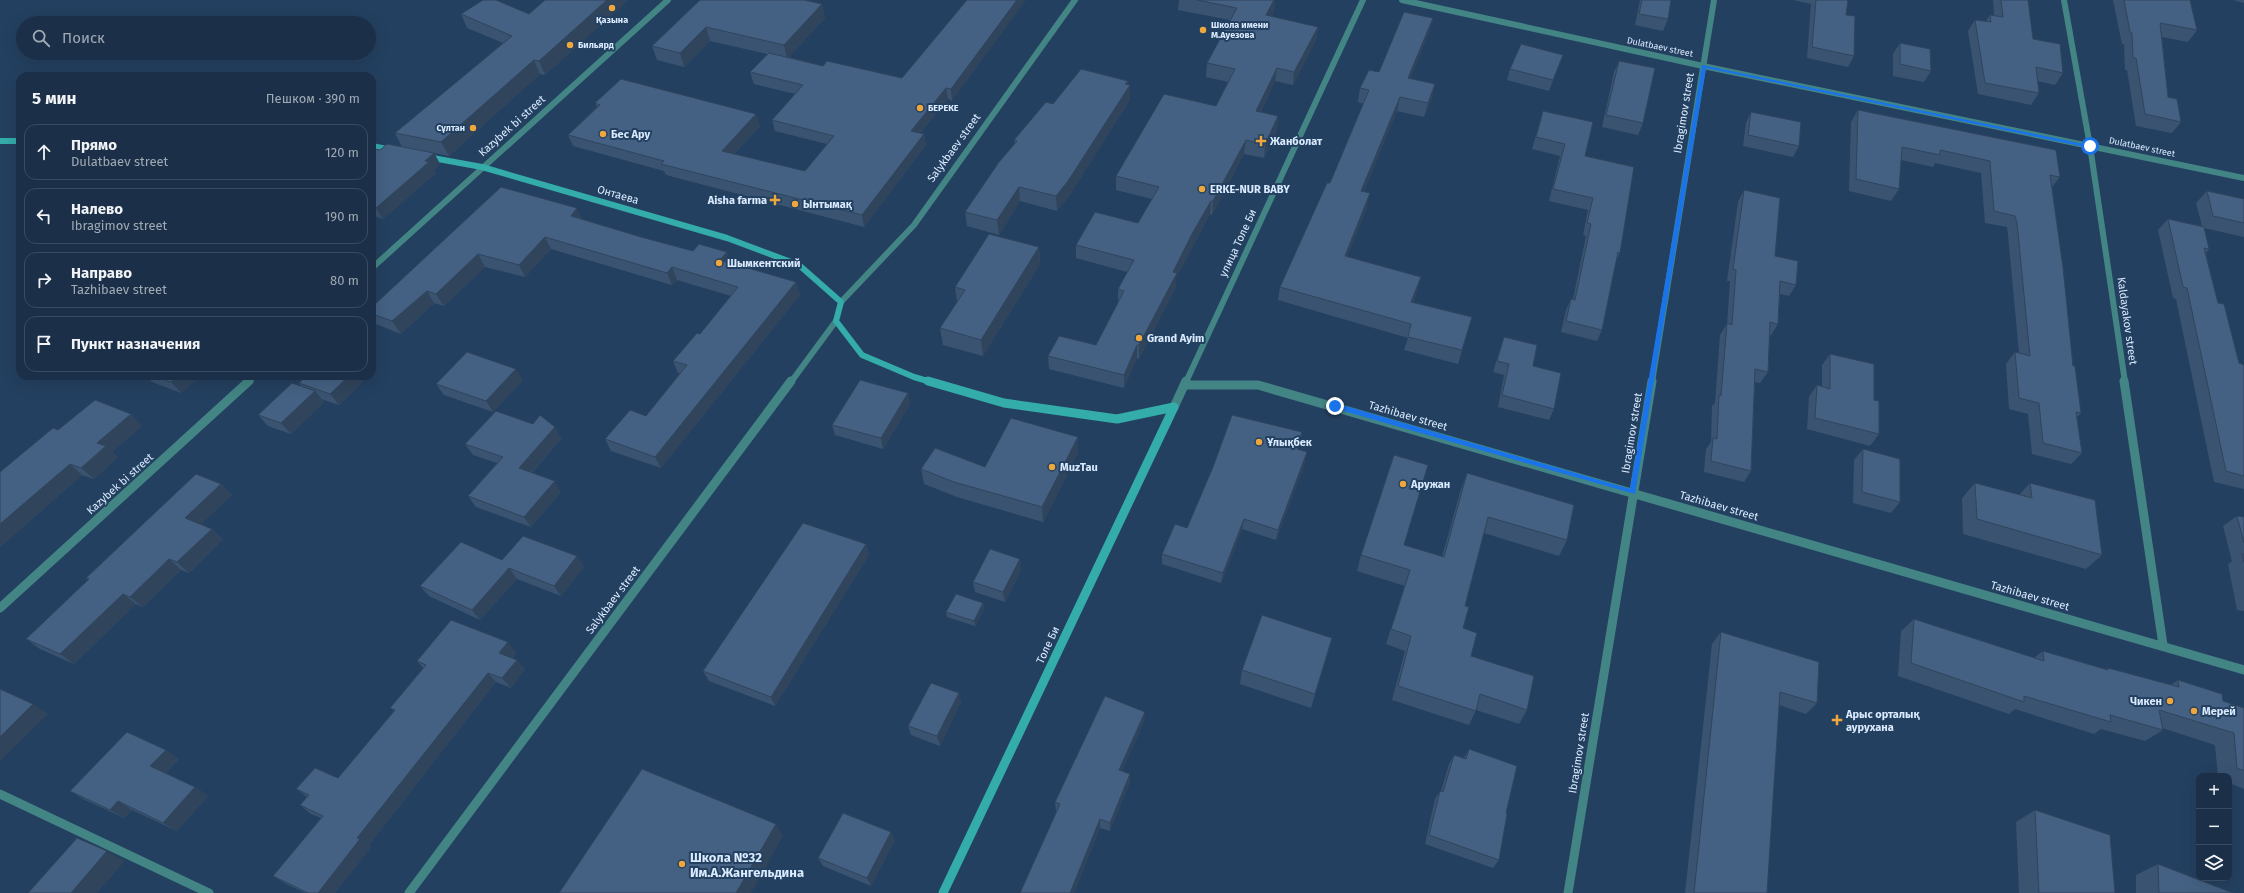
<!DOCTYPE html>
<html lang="ru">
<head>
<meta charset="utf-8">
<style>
	:root { --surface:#1b3048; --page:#24384f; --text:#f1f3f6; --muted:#a0a9b4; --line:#394b60 }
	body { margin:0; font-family:"Fira Sans",sans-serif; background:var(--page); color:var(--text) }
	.controls { position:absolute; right:12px; bottom:12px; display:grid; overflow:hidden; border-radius:8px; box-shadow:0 4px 16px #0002 }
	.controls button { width:36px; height:36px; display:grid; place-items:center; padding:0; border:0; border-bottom:1px solid var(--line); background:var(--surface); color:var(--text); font:20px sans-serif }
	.stop { position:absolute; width:12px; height:12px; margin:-9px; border:3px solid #1a73e8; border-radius:50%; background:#fff }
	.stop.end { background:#1a73e8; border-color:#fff; box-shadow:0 1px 4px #0008 }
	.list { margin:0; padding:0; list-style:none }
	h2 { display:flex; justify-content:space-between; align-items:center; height:52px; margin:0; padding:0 16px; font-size:17px }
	h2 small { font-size:13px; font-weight:400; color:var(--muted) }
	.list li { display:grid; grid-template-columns:26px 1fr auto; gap:12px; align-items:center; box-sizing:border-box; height:56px; margin:0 8px 8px; padding:0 8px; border:1px solid var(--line); border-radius:12px }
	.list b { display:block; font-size:15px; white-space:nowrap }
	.list p { margin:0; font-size:13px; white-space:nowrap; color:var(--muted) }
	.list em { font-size:13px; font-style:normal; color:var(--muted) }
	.icon { flex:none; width:22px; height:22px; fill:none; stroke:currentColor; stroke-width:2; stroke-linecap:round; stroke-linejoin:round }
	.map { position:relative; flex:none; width:2244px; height:893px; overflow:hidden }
	.search { position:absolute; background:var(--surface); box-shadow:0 4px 16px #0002; left:16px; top:16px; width:360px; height:44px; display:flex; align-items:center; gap:10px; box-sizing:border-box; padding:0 14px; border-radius:22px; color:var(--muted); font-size:15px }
	.panel { position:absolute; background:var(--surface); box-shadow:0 4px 16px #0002; left:16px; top:72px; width:360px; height:308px; border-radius:12px }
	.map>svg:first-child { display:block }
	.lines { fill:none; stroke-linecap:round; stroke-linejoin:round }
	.street-far1 { stroke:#438584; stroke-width:6 }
	.street { stroke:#438584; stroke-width:9 }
	.secondary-far1 { stroke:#34acaa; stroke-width:6 }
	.secondary { stroke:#34acaa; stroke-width:9 }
	.wall { fill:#3a5371 }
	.shaded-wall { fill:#30445c }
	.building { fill:#446183; stroke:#30445c }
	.route { fill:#1a73e8 }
	.poi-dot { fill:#eea73d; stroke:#244060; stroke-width:1.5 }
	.labels { text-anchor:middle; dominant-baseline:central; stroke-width:4; stroke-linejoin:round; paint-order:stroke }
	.far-poi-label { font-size:9px; font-weight:bold; fill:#daebff; stroke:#244060; text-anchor:start }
	.far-street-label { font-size:9px; fill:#daebff; stroke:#244060 }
	.street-label { font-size:11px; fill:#daebff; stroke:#244060 }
	.poi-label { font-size:11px; font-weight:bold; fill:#daebff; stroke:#244060; text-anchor:start }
	.near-poi-label { font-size:13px; font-weight:bold; fill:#daebff; stroke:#244060; text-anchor:start }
</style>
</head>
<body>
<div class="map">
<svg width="2244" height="893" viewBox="0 0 2244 893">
	<rect width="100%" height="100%" fill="#244060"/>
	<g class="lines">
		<!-- street-far1 -->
		<path class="street-far1" d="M1402,0L1703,66L2244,178
			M2064,0L2090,146L2125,382
			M372,268L668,0
			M841,302L914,225L1075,0
			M248,382L254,376
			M791,382L836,321
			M1186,382L1363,0
			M1652,382L1714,0"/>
		<!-- street -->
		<path class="street" d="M2124,381L2163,645
			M1184,385H1258L2244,670
			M1174,407L1186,381
			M0,608L249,381
			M0,794L209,893
			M409,893L791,381
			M1568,893L1652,381"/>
		<!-- secondary-far1 -->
		<path class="secondary-far1" d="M0,141H20
			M372,146L392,150
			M427,157L482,167L727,238L799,265L841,302L836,321L862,355L914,377L931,382"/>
		<!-- secondary -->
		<path class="secondary" d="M928,381L1004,403L1117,419L1174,407
			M943,893L1174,407"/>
	</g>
	<!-- wall -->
	<path class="wall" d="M545,0H628L545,75L540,74L449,156L434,153L440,164L434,170L436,173L383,219L372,215V150H380L402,147L395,133L503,43L467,28L461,14H529Z
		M700,0L822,4L825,18L789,57L823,66L902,78L967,0L952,101L948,99L920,133L924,134L926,145L864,227L666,175L664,171L573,146L568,135L597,107L595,103L760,126L734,154L805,171L827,144L775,131L772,120L795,94L754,84L750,72L767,54L710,41L684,67L657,60L652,46Z
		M1179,0H1275L1274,11L1271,17L1318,27L1316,40L1293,85L1275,81L1261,112L1278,116L1277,130L1264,158L1244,154L1212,215L1210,214L1176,278V287L1139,359L1137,358L1124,388L1049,369L1048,356L1096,345L1118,303V289L1127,272L1076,258V245L1138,223L1152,199L1116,190V176L1216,106L1228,82L1206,77L1207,63L1230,20L1178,10Z
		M1640,0H1671L1668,19L1663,31L1635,25Z
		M1793,0H1848L1846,15L1854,56L1848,67L1807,58L1811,4Z
		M1993,0H2028L2033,39L2063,73L2055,85L2037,81L2039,93L2031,105L1978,94L1968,31L1975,20L1986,21L1990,15L1994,16Z
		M2113,0H2190L2197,30L2188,42L2162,37L2168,97L2181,122L2172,133L2136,126L2127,70H2125L2124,44H2122Z
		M2233,0H2244V3Z
		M1433,18L1429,32L1410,79L1435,84L1432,98L1424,117L1397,111L1364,191L1367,207L1347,257L1421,277L1417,291L1413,303L1472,317L1458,364L1404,350L1408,338L1278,300L1280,287L1330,183L1364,104L1358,102L1360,88L1379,72Z
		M1900,43L1931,71L1924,82L1893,76V54Z
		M1563,55L1559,66L1549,91L1507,80L1510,69Z
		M1619,61L1643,123L1638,135L1602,127L1614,72Z
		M1128,81L1130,100L1069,196L1057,211L1020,201L999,235L967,226L965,212L1015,144L1014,140L1053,104Z
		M1858,110L2060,177L2052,187L2073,366L2081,413L2077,417L2082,453L2071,464L2032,454L2028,414L2009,409L2006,364L2015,352L2019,353L2008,235L2007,227L1985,223L1981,173L1935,163L1933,167L1901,160L1899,189L1891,201L1849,191L1851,122Z
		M1543,111L1585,156L1620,253L1616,260L1602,330L1597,341L1561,332L1566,310L1571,299H1573L1586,236L1583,235L1588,210L1549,201L1560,156L1532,149Z
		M1751,112L1799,146L1793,157L1743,146L1746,123Z
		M501,187L582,219L641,237L693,251L727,252L731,263L796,282L800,295L661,468L611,451L605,439L646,416L680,373H678L673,361L700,334L731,296L677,280L672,285L551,249L525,277L485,267L444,306L434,303L401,334L376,324L372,319V307Z
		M1744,190L1775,256L1796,285L1789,296L1780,294L1778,324L1771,335H1770L1768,372L1760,383L1755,382L1751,471L1744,482L1704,472L1706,449L1711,442L1712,406L1715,403L1720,335L1727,324L1730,281H1727L1738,202Z
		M2207,191L2244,199V237L2204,228L2209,249L2206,253L2218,303L2239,363L2244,365V489L2214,482L2176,299L2173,298L2158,230L2168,219L2202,226L2196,203Z
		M1039,247L1040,264L983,356L943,345L940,328L957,302L955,287Z
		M1504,337L1533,366L1554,409L1549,420L1498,407L1504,375L1493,372L1500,349Z
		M1830,354L1874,400L1879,434L1870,446L1807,429L1809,397L1817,385L1822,387V365Z
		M146,376H201L181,393L152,382Z
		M306,376H365L366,378L358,387L339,405L321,399L324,402L291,434L268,426L258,415L301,386L299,383Z
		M523,380L493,412L444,395L436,384Z
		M908,393L910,404L883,449L835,435L832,425Z
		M131,414L142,426L112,452L118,457L94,479L82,475L0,547V472Z
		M533,424L555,427L561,439L532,473L561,492L531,527L476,507L468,496L497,463L473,455L465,444Z
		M1302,432L1298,449L1307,452L1305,463L1276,540L1242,529L1221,583L1162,564V554L1187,528Z
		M1863,449L1900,502L1891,513L1853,503L1854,460Z
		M1078,452L1043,522L957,497L924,484L921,469L985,467Z
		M1467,473L1567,540L1559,556L1484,533L1465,606L1463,628L1471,656L1527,710L1519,724L1476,710L1469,725L1392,700L1405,651L1386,644L1405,586L1357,571L1361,555L1404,545L1442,557L1461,489Z
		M1975,483L2019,495L2030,483L2102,555L2086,569L1963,534L1962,498Z
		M221,484L232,495L201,524L212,529L223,539L189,573L181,570L143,607L136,604L74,664L40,649L26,639L88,580L86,578Z
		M2237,516L2244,517V611L2237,610L2228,564L2232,561L2223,526Z
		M866,544L869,555L775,706L709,681L703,671Z
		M577,556L584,567L561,596L517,579L480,620L429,596L420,586L502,560Z
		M1021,570L1005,602L975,592L973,582Z
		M983,603L984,608L975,626L947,617L946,612Z
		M1914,619L2034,658L2043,651L2106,669L2108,668L2171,685L2178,680L2223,701L2244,708V789L2229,783V776H2218L2215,745L2162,728L2163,730L2145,741L2101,729L2094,734L2015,709L2009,714L1898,676L1901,631Z
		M1721,632L1817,703L1806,714L1779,705L1767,893H1685L1712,644Z
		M516,652L512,658L525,669L511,688L496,682L369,845L371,847L335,893H305L286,884L273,876L321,818L311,814L300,805L307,797L296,789L338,778L394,711L390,708L423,668L417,661Z
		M1328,653L1311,708L1240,684L1242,670Z
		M959,693L961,702L940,746L911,735L908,726Z
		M1144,721L1122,771L1130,774V782L1110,831L1100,828L1074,893H1020L1057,811H1056L1055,802Z
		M1469,749L1506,813L1499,860L1493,868L1425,844L1435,799L1440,791H1441L1449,764L1454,755L1464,758Z
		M166,750L179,759L166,773L195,787L208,796L177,831L132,810L124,818L85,800L70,791Z
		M2035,810L2115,893H2019L2016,822Z
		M895,840L871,886L823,866L818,858Z
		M2158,864L2233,893H2136V875Z"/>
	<!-- shaded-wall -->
	<path class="shaded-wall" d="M607,0H628L545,75L539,61Z
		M1017,0H1026L952,101L951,89Z
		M1274,0H1275L1274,11L1264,29L1266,15Z
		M822,4L825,18L787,59L784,45Z
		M1433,18L1429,32L1405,93L1408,78Z
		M706,27L710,41L684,67L680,53Z
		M1318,27L1316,40L1293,85L1294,72Z
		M1563,55L1559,66L1549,91L1553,80Z
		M534,60L540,74L449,156L441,142Z
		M1277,68L1275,81L1255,125L1256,111Z
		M1128,81V89L1130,85V100L1069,196L1057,211L1056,196Z
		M1435,84L1432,98L1424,117L1428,103Z
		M946,88L948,99L912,142L911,131Z
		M1400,97L1397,111L1358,205L1361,191Z
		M756,114L760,126L726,162L722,151Z
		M1278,116L1277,130L1264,158L1265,145Z
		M924,134L926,145L864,227L862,215Z
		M1246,140L1244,154L1212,215L1213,201Z
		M434,153L440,164L434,170L436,173L383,219L376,208Z
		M1019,187L1020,201L999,235L997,220Z
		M1370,193L1367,207L1342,270L1345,256Z
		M1211,201L1210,214L1176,278V287L1139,359V345L1173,272L1193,232Z
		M577,208L583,221L571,216Z
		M545,237L551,249L525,277L519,265Z
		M1039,247L1040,264L983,356L981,340Z
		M727,252L731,265L720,260Z
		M478,254L485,267L444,306L436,294Z
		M672,267L677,280L672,285L667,273Z
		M1421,277L1417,291L1408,316L1411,302Z
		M796,282L800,295L661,468L655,457Z
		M427,291L434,303L401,334L392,321Z
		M1137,345V358L1124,388V375Z
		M516,369L523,380L493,412L486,401Z
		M178,376H201L181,393L171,382Z
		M349,376H365L366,378L358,387L339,405L330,394Z
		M315,391L324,402L291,434L281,423Z
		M908,393L910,404L883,449L881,438Z
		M131,414L142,426L112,452L118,457L94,479L81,468L97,443Z
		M555,427L561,439L526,479L519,468Z
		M1302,432L1300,443L1295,460L1297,449Z
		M1078,437V452L1043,522L1042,507Z
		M1307,452L1305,463L1276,540L1278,530Z
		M70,464L82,475L0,547V524Z
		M555,481L561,492L531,527L524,517Z
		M221,484L232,495L196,529L185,518Z
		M1244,519L1242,529L1221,583L1223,573Z
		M212,529L223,539L189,573L177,562Z
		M866,544L869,555L775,706L771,697Z
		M577,556L584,567L561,596L554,586Z
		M169,559L181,570L143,607L130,597Z
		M1020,559L1021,570L1005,602L1003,592Z
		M509,568L517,579L480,620L472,610Z
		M123,594L136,604L74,664L60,654Z
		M983,603L984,608L975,626L974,621Z
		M1332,638L1328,653L1311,708L1315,694Z
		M508,642L516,652L507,663L499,653Z
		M517,660L525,669L511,688L502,678Z
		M488,673L496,682L369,845L371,847L335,893H318L357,838Z
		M959,693L961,702L940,746L937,736Z
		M33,704L48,714L0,761V737Z
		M1145,712L1144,721L1119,778V770Z
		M166,750L179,759L164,775L150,766Z
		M1130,774V782L1110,831V823Z
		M195,787L208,796L177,831L163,823Z
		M118,801L132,810L124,818L110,810Z
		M1100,819V828L1074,893H1070Z
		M776,824L783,836L751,893H736Z
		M891,832L895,840L871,886L867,878Z
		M107,851L125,861L97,893H71Z"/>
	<!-- building -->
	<path class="building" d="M483,0H496L529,14L545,0H607L539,61L534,60L441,142L395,133L512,36L461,14Z
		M700,0H804L822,4L784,45L706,27L680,53L652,46Z
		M967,0H1017L951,89L946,88L911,131L924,134L862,215L661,164L664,161L568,135L600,105L595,103L621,79L756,114L722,151L805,171L834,136L772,120L803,85L750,72L769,53L823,66L827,61L902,78Z
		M1197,0H1274L1266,15L1318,27L1294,72L1277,68L1256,111L1278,116L1265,145L1246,140L1213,201H1211L1193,232L1173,272L1177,273L1139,345H1137L1124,375L1048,356L1059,336L1096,345L1124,291L1118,289L1134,260L1076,245L1095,212L1138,223L1159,187L1116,176L1164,94L1216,106L1235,69L1207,63L1237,8Z
		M1642,0H1671L1668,19L1639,14Z
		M1816,0H1848L1846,15L1855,16L1854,56L1812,47Z
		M2001,0H2028L2033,39L2060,44L2063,73L2036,67L2039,93L1985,83L1975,20L1991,22L1990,15L2003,17Z
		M2124,0H2190L2197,30L2160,23L2168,97L2177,99L2181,122L2145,114L2136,58H2133L2132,33L2130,32Z
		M1404,12L1433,18L1408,78L1435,84L1428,103L1400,97L1361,191L1370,193L1345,256L1421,277L1411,302L1472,317L1462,350L1408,337L1411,324L1280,287L1327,183H1330L1369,90L1360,88L1369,70L1379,72Z
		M1900,43L1930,49L1931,71L1900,64Z
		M1521,44L1563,55L1553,80L1510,69Z
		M1619,61L1655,68L1643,123L1606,115Z
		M1081,69L1128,81L1125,84L1130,85L1068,181L1056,196L1019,187L997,220L965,212L999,162L1017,141L1014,140L1046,102L1053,104Z
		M1858,110L2056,150L2060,177L2050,175L2063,267L2073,366H2075L2081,413L2076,412L2082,453L2043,443L2039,403L2019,398L2015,352L2030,356L2017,223L2015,216L1994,211L1990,161L1940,150V155L1902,147L1899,189L1856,179Z
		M1543,111L1593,122L1585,156L1634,167L1620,253L1618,252L1602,330L1566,321L1571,299L1575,300L1591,224L1587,223L1593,198L1553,189L1565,144L1536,137Z
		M1751,112L1801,122L1799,146L1748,135Z
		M387,144L434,153L425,161L429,162L376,208L372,207V150L374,149L380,150Z
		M501,187L577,208L571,216L641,237L693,251L699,244L727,252L720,260L796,282L655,457L605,439L630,410L646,416L687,365L673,361L697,333L700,334L738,287L672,267L667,273L545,237L519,265L478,254L436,294L427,291L392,321L372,314V307Z
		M1744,190L1780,198L1775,256L1798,261L1796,285L1780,281L1778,324L1770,322L1768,372L1755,369L1751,471L1711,461L1713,438L1717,439L1719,395L1721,396L1727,323L1732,325L1736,270L1733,269Z
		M2207,191L2244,199V223L2213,216Z
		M2168,219L2204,227L2209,249L2204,248L2218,303L2224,304L2239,363L2244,365V476L2226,471L2187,288L2183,287Z
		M989,234L1039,247L981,340L940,328L965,290L955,287Z
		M1504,337L1537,345L1533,366L1561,373L1554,409L1502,395L1509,364L1497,361Z
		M467,352L516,369L486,401L436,384Z
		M1830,354L1874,364V400L1879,401V434L1815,418L1817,385L1830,389Z
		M154,376H178L171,382Z
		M306,376H349L330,394L299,383Z
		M860,380L908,393L881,438L832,425Z
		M292,383L315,391L281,423L258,415Z
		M95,400L131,414L97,443L106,446L81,468L70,464L0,524V472L53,428L58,430Z
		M496,411L533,424L540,415L555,427L519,468L555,481L524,517L468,496L503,457L465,444Z
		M1232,415L1302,432L1297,449L1307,452L1278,530L1244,519L1223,573L1162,554L1175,524L1187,528L1213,467Z
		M1011,418L1078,437L1042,507L954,482L921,469L935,448L985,467Z
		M1863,449L1900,459V502L1862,492Z
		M1394,455L1428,465L1404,545L1444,557L1467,473L1574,505L1567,540L1488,517L1465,606L1469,607L1463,628L1477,633L1471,656L1534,676L1527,710L1480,694L1476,711L1398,686L1411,636L1391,629L1410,570L1361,555Z
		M196,474L221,484L185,518L212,529L177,562L169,559L130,597L123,594L60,654L26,639L89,579L86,578Z
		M1975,483L2032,498L2030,483L2095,500L2102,555L1977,519Z
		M2237,516L2244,517V543Z
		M803,523L866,544L771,697L703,671Z
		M523,536L577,556L554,586L509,568L472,610L420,586L461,542L502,560Z
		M990,549L1020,559L1003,592L973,582Z
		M2242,554H2244V562Z
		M956,594L983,603L974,621L946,612Z
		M1262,615L1332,638L1315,694L1242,670Z
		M1914,619L2044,661L2043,651L2108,670V668L2179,687L2178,680L2222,694L2223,701L2244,708V771L2237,768L2234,733L2159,710L2163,730L2110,715L2111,722L2024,696V702L1911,663Z
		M451,620L508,642L499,653L517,660L502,678L488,673L357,838L360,839L318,893H308L273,876L323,816L300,805L309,795L296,789L315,768L338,778L395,710L390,708L426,665L417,661Z
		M1721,632L1819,662L1817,703L1780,692L1767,893H1694Z
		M931,683L959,693L937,736L908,726Z
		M0,689L33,704L0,737Z
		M1105,696L1145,712L1119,770L1130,774L1110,823L1100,819L1070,893H1020L1060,804L1055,802Z
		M127,732L166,750L150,766L195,787L163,823L118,801L110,810L70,791Z
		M1469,749L1517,766L1506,813L1507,814L1499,860L1429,835L1440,791L1443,792L1454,755L1466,759Z
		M642,769L776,824L736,893H559Z
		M2035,810L2110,835L2115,893H2039Z
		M843,813L891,832L867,878L818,858Z
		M77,838L107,851L71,893H28Z
		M2158,864L2233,893H2159Z"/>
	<!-- route -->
	<path class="route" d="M1702,65L2093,146L2090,148L1706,68L1635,494L1333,408V404L1335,403L1630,489Z"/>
	<!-- markers -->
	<g class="poi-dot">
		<circle cx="612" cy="8" r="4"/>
		<circle cx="1203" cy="30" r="4"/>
		<circle cx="570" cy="45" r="4"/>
		<circle cx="920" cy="108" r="4"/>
		<circle cx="473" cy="128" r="4"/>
		<circle cx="603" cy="134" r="4"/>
		<path d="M1259 135h4v4h4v4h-4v4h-4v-4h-4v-4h4z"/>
		<circle cx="1202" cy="189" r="4"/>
		<path d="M773 194h4v4h4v4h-4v4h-4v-4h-4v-4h4z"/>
		<circle cx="795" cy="204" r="4"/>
		<circle cx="719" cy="263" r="4"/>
		<circle cx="1139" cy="338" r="4"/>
		<circle cx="1259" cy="442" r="4"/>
		<circle cx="1052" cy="467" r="4"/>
		<circle cx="1403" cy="484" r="4"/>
		<circle cx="2170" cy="701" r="4"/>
		<circle cx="2194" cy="711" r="4"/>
		<path d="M1835 714h4v4h4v4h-4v4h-4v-4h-4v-4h4z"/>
		<circle cx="682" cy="864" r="4"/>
	</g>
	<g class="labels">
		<!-- far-poi labels -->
		<g class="far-poi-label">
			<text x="612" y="20" text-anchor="middle">Қазына</text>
			<text x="1211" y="25">Школа имени<tspan x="1211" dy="10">М.Ауезова</tspan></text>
			<text x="578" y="45">Бильярд</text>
			<text x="928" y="108">БЕРЕКЕ</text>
			<text x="465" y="128" text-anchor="end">Сұлтан</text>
		</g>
		<!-- far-street labels -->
		<g class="far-street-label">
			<text transform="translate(1660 47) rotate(12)">Dulatbaev street</text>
			<text transform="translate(2142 147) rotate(12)">Dulatbaev street</text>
		</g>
		<!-- street labels -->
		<g class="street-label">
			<text transform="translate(1684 113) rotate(-81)">Ibragimov street</text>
			<text transform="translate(512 126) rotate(-42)">Kazybek bi street</text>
			<text transform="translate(954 148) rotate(-54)">Salykbaev street</text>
			<text transform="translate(618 195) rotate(16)">Онтаева</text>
			<text transform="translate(1238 243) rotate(-65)">улица Толе Би</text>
			<text transform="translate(2127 321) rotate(82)">Kaldayakov street</text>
			<text transform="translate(1408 416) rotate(16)">Tazhibaev street</text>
			<text transform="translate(1632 433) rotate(-81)">Ibragimov street</text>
			<text transform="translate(120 484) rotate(-42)">Kazybek bi street</text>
			<text transform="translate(1719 506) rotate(16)">Tazhibaev street</text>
			<text transform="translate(2030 596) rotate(16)">Tazhibaev street</text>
			<text transform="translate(613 600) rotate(-53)">Salykbaev street</text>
			<text transform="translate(1048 645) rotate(-65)">Толе Би</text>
			<text transform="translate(1579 753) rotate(-81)">Ibragimov street</text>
		</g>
		<!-- poi labels -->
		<g class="poi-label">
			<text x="611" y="134">Бес Ару</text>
			<text x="1270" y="141">Жанболат</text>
			<text x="1210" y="189">ERKE-NUR BABY</text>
			<text x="767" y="200" text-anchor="end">Aisha farma</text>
			<text x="803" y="204">Ынтымақ</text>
			<text x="727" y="263">Шымкентский</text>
			<text x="1147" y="338">Grand Ayim</text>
			<text x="1267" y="442">Ұлықбек</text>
			<text x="1060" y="467">MuzTau</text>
			<text x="1411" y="484">Аружан</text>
			<text x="2162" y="701" text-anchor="end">Чикен</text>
			<text x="2202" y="711">Мерей</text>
			<text x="1846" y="714">Арыс орталық<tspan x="1846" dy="13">аурухана</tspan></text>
		</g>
		<!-- near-poi labels -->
		<g class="near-poi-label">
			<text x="690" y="857">Школа №32<tspan x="690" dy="15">Им.А.Жангельдина</tspan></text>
		</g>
	</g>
</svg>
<div class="controls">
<button>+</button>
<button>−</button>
<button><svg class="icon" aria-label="layers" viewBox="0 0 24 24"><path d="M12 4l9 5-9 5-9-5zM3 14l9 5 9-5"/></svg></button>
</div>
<div class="stop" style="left:2090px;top:146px"></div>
<div class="stop end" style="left:1335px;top:406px"></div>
<div class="search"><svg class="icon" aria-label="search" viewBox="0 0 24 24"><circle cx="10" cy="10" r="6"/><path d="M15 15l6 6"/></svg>Поиск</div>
<section class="panel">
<h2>5 мин<small>Пешком · 390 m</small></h2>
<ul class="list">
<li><svg class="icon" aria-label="ahead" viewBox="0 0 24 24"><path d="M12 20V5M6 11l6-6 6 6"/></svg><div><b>Прямо</b><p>Dulatbaev street</p></div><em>120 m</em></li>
<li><svg class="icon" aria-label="left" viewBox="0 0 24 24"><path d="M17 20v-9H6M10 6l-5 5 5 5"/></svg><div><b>Налево</b><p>Ibragimov street</p></div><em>190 m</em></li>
<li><svg class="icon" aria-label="right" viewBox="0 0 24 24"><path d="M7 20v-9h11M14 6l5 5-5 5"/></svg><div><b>Направо</b><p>Tazhibaev street</p></div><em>80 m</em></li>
<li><svg class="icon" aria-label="arrive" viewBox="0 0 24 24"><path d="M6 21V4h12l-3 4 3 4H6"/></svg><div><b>Пункт назначения</b></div></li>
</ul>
</section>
</div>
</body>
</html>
